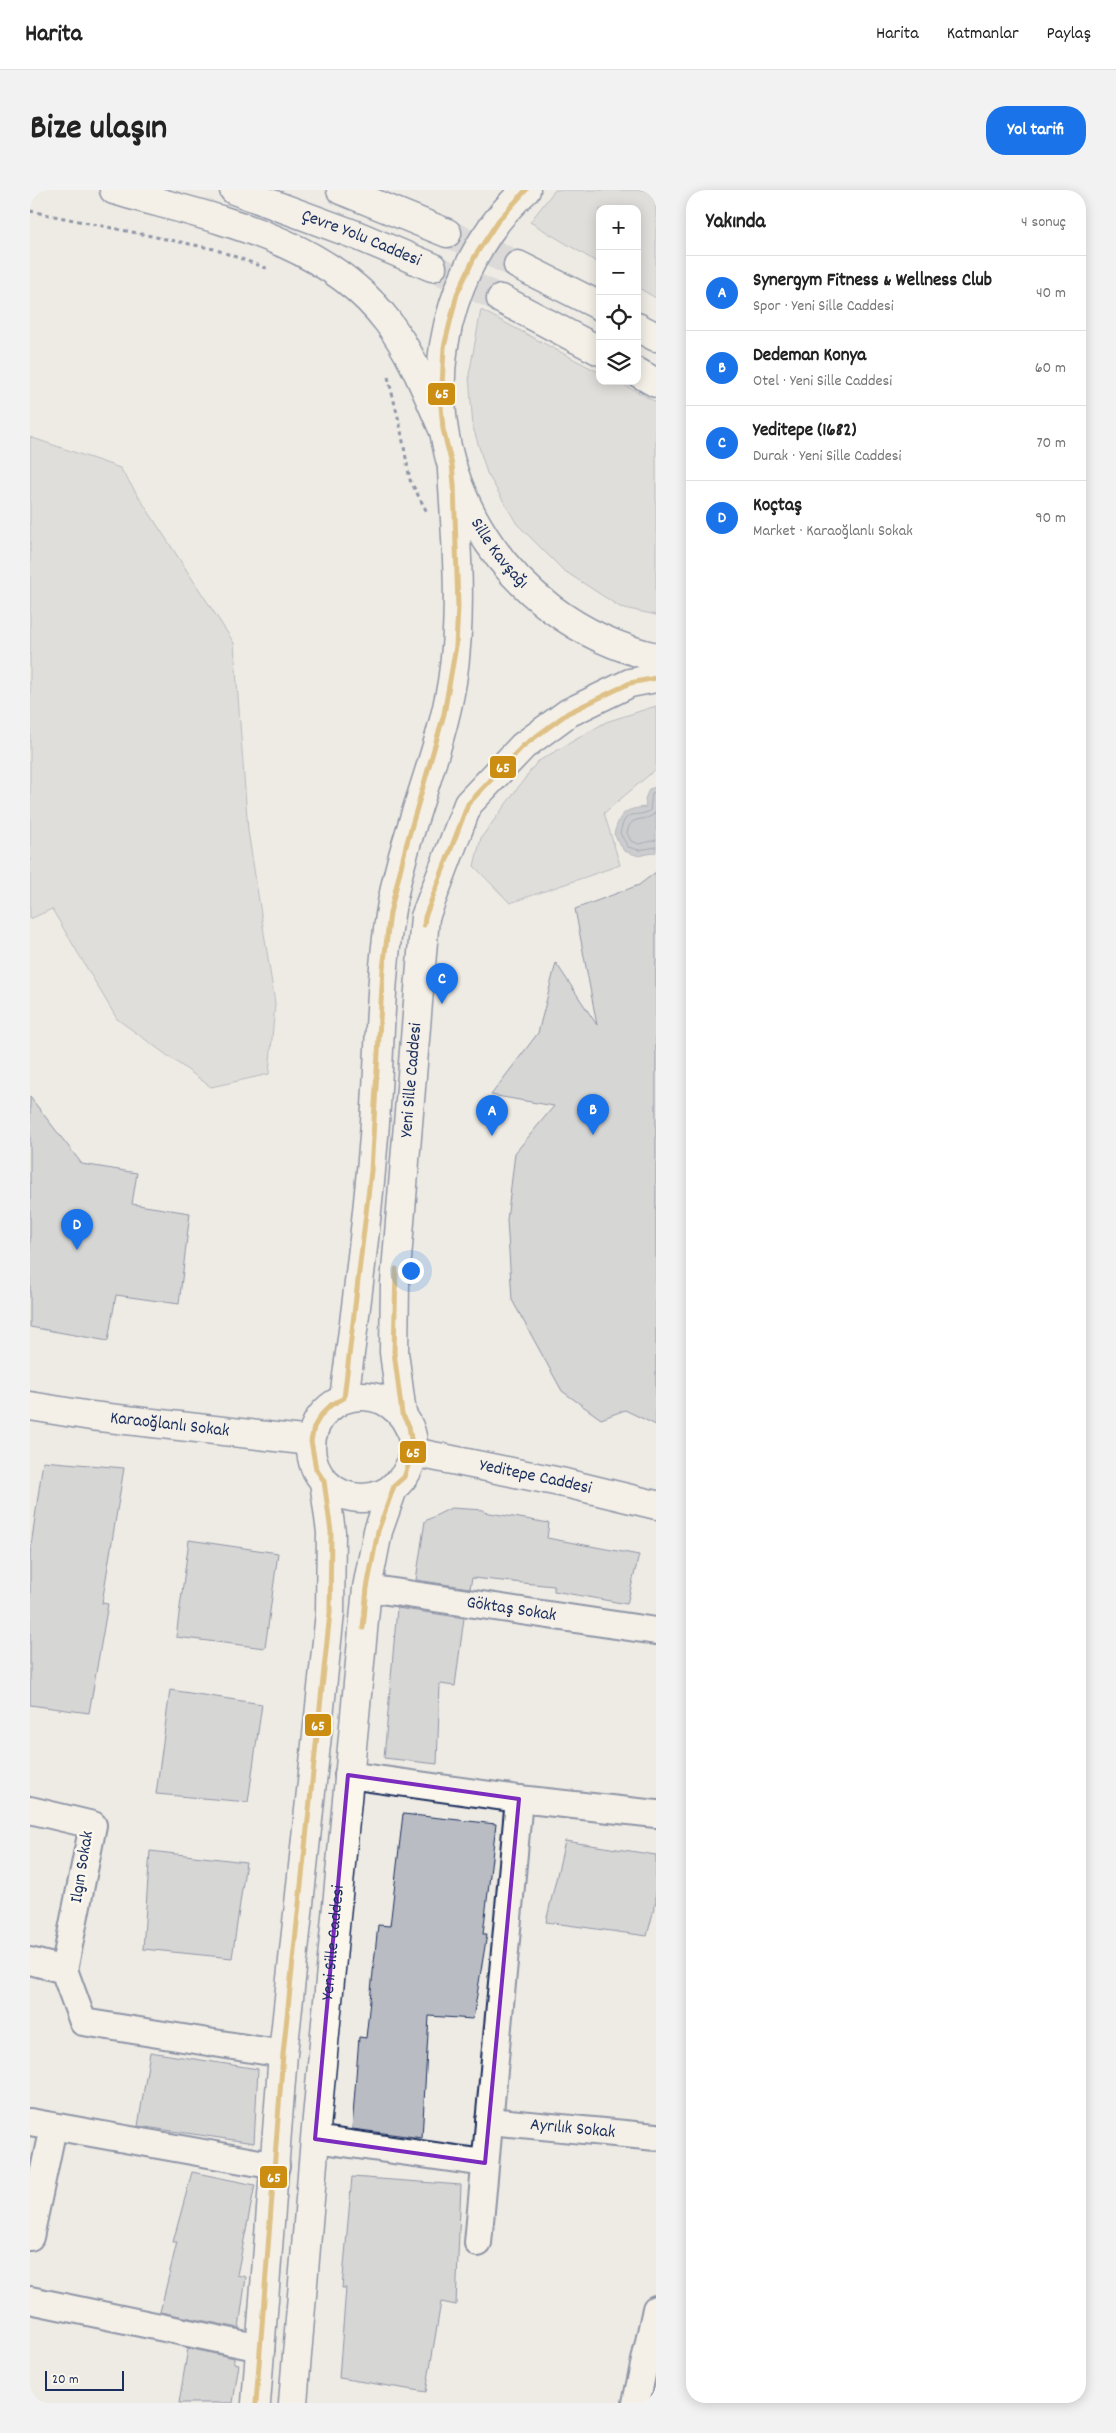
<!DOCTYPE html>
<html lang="tr">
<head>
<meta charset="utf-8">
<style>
	:root { --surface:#fff; --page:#f2f2f2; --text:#222; --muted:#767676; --line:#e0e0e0; --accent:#1a73e8 }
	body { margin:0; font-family:Dekko,sans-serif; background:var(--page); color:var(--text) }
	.controls { position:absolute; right:15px; top:15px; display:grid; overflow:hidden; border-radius:10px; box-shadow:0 2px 12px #0003 }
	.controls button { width:45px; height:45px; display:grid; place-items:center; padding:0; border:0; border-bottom:1px solid var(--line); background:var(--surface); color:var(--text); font:25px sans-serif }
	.scale { position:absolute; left:15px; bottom:12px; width:79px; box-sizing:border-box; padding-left:5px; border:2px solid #1b2f5e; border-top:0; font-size:14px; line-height:18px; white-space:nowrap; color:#1b2f5e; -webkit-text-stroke:4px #fbf7ec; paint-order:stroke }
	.you { position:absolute; left:380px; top:1080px; width:18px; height:18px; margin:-12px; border:4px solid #fff; border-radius:50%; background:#1a73e8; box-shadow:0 0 0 8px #1a73e833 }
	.badge { display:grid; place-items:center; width:32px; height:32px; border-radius:50%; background:var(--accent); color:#fff; font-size:16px; font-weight:700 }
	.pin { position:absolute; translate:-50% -41px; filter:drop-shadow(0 1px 2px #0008) }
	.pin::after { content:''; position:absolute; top:26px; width:18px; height:15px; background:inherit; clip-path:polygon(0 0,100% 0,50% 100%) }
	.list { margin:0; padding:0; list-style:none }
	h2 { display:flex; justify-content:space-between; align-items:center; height:65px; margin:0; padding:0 20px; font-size:21px }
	h2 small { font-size:16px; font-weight:400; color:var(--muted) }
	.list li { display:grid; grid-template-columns:32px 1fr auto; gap:15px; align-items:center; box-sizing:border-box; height:75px; padding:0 20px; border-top:1px solid var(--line) }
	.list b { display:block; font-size:19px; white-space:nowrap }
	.list p { margin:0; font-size:16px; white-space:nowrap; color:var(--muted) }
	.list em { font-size:16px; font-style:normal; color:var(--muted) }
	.icon { flex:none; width:28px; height:28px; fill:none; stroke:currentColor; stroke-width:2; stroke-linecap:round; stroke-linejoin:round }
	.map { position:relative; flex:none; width:626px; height:2213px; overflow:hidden; border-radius:20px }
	header { display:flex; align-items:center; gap:30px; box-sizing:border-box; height:70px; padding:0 25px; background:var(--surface); border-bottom:1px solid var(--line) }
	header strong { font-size:24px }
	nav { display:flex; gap:28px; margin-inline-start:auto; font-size:18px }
	.intro { display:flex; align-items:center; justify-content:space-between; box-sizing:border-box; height:120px; padding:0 30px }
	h1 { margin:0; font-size:35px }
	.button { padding:12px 22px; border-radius:20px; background:var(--accent); color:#fff; font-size:18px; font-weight:700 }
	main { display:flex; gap:30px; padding:0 30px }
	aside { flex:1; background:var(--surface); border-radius:20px; box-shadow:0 2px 12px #0003 }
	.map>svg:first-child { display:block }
	.green { fill:#cecfcf; stroke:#747f96 }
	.water { fill:#a3a8b4; stroke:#6d7892 }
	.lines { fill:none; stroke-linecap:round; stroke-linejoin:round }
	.shore { stroke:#515f80; stroke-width:1 }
	.building { fill:#b9bcc3; stroke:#1b2f5e }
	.trunk-tunnel { stroke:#c4c5c9; stroke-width:28; stroke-dasharray:28 14; stroke-linecap:butt }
	.minor-casing { stroke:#1b2f5e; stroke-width:30 }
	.tertiary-casing { stroke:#1b2f5e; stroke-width:31 }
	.secondary-casing { stroke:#1b2f5e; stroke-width:31 }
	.primary-casing { stroke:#1b2f5e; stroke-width:31 }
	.trunk-casing { stroke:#1b2f5e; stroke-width:31 }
	.path { stroke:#1b2f5e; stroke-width:3; stroke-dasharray:4 4; stroke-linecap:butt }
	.minor { stroke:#fbf7ec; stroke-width:26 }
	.tertiary { stroke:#fbf7ec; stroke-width:28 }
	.secondary { stroke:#fbf7ec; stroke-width:28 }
	.primary { stroke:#fbf7ec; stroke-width:28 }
	.trunk { stroke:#fbf7ec; stroke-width:28 }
	.bus-1-casing { stroke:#fbf7ec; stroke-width:9 }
	.bus-1 { stroke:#cb8e13; stroke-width:5 }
	.marked { fill:none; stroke:#7b2cbf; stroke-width:4; stroke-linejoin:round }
	.labels { text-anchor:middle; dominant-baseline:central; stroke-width:5; stroke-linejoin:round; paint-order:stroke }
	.street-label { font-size:18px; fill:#1b2f5e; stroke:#fbf7ec }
	.line-badge { stroke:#fbf7ec; stroke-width:2 }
	.badge-label { font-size:14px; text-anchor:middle; font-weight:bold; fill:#fff }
</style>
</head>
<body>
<header>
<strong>Harita</strong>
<nav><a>Harita</a><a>Katmanlar</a><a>Paylaş</a></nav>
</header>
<div class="intro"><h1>Bize ulaşın</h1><a class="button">Yol tarifi</a></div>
<main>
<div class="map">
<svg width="626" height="2213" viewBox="0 0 626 2213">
	<rect width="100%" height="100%" fill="#eeebe4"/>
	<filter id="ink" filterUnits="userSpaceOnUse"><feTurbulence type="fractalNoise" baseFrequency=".02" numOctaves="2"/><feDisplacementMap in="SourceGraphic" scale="10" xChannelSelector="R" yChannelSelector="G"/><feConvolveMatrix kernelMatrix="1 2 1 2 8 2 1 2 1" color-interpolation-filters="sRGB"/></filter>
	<g filter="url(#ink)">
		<!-- green -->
		<path class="green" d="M525,0H626V108L607,97V19H570V74L500,32Z
			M451,120L570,183V191H586L626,212V425L590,417L533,380L487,334L457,283L443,237L439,185Z
			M0,247L90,278L204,453L218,641L245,813L239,884L181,897L87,829L22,719L0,729Z
			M626,516V579L574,623L590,675L480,713L444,676L451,648L507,572L576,532Z"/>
		<!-- water -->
		<path class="water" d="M626,597V662L609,666L594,661L584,644C590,623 594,619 616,617L615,609L619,599Z"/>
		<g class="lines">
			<!-- shore -->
			<path class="shore" d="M626,602L622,603L620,621C603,629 596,617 590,643L598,657L609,660L626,657
				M626,622C615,635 601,622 597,643L601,651L609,654L626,650"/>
		</g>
		<!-- building -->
		<path class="building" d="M626,682V1235L595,1220L571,1229L532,1201L482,1110L477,1030L485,963L524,916L461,905L508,843L526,773L567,835L545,719L609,695Z
			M0,907L52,974L107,983L102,1014L160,1023L149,1114L86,1105L78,1151L0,1137Z
			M13,1271L94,1278L72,1413L78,1414L59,1523L0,1515V1363Z
			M421,1318L454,1320V1322L519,1333L517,1348L609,1365L597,1414L524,1401V1396L442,1388L440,1398L386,1390L395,1331Z
			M159,1350L248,1363L235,1458L146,1447Z
			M367,1418L434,1428L425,1496L410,1494L407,1574L354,1568Z
			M140,1500L232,1514L218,1612L126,1604Z
			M373,1624L466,1634L453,1744H457L443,1829L399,1826L392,1948L322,1939L329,1847L336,1848L348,1735L360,1736Z
			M535,1651L626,1665V1711L617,1746L516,1732Z
			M120,1661L216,1672L202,1768L113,1759Z
			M120,1862L228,1879L224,1953L108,1936Z
			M162,1982L225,1995L207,2085L216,2087L209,2138L130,2122L147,2052H143Z
			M322,1987L431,1995L426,2115L411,2112L396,2202L309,2188L316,2098H312Z
			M158,2158L204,2168V2173L209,2174L203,2213H149Z"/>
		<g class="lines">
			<!-- trunk-tunnel -->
			<path class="trunk-tunnel" d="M417,43L488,75
				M402,77L471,109"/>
			<!-- minor casing -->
			<g class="minor-casing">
				<g id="minor">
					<path id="s1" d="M337,1398L626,1441"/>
					<path d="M318,1585L489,1609L626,1624"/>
					<path d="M0,1620L63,1635L34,1780"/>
					<path d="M0,1771L34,1780L53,1832L253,1864"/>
					<path id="s2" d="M459,1931L626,1947"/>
					<path d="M0,1932L246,1976"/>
					<path d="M285,1949L455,1973"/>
					<path d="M0,2047L23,1937"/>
					<path d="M448,2053L489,1609"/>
					<path d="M0,2110L231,2158"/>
					<path d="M606,2213L626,2119"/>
				</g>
			</g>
			<!-- tertiary casing -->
			<g class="tertiary-casing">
				<g id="tertiary">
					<path id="s3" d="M0,1216L61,1226L281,1251"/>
					<path id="s4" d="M383,1262L535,1293L626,1315"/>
				</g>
			</g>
			<!-- secondary casing -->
			<g class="secondary-casing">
				<g id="secondary">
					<circle cx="332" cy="1257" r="51"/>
					<path d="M314,1208C326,1121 337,1033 344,946C350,872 349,798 360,725C372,645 409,571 422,492C433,422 426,350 422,280"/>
					<path id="s5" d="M372,1224L364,1162L365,1093L395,727L438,614L493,556L538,523L600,493L626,488"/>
					<path d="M226,2213L253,1864L300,1423L301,1342L294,1291"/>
					<path id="s6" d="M263,2213L285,1949L337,1398L348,1341L364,1296"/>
				</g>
			</g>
			<!-- primary casing -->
			<g class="primary-casing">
				<g id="primary">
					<path id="s7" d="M496,0C462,30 438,71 424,114C374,268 469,431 626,467"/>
				</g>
			</g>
			<!-- trunk casing -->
			<g class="trunk-casing">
				<g id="trunk">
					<path d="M84,0C180,28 294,47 358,132C382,164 397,203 413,239"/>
					<path id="s8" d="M204,0L326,45L402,77"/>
					<path d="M311,0L417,43"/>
					<path d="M488,75L570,116"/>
					<path d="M471,109L570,161"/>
					<path d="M607,137L626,147"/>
					<path d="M607,182L626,193"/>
				</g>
			</g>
			<!-- path -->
			<path class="path" d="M0,21L184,59L239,79
				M358,187L370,235L380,290L398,324"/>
			<!-- minor -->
			<use href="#minor" class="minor"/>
			<!-- tertiary -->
			<use href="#tertiary" class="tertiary"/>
			<!-- secondary -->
			<use href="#secondary" class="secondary"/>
			<!-- primary -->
			<use href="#primary" class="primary"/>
			<!-- trunk -->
			<use href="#trunk" class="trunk"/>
			<!-- bus-1 casing -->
			<g class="bus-1-casing">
				<path id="bus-1" d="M394,735L395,727L438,614L493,556L538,523L600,493L626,488
					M333,1438L337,1398L348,1341L364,1296L374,1287L383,1262L379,1236L372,1224L364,1162L366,1079
					M226,2213L253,1864L300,1423L301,1342L294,1291L286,1279L281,1251L284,1237L291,1225L301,1215L314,1208L341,981L353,779L360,723L376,656L414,524L426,456L428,417L424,294L422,275L413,239L411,216L414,157L427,104L445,66L468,31L496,0"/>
			</g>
			<!-- bus-1 -->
			<use href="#bus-1" class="bus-1"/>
		</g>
	</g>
	<!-- marked area -->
	<path d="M0 0H626V2213H0ZM318,1585L489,1609L455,1973L285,1949Z" fill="#eeebe4" fill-opacity=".55" fill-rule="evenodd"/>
	<path class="marked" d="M318,1585L489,1609L455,1973L285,1949Z"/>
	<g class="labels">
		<!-- street labels -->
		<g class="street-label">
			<text stroke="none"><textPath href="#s8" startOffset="136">Çevre Yolu Caddesi</textPath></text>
			<text stroke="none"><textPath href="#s7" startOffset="401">Sille Kavşağı</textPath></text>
			<text stroke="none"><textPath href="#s5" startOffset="335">Yeni Sille Caddesi</textPath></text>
			<text stroke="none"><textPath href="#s3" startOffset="141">Karaoğlanlı Sokak</textPath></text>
			<text stroke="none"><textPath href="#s4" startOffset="125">Yeditepe Caddesi</textPath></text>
			<text stroke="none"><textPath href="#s1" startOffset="146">Göktaş Sokak</textPath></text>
			<text transform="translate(53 1677) rotate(-81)">Ilgın Sokak</text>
			<text stroke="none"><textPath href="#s6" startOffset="462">Yeni Sille Caddesi</textPath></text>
			<text stroke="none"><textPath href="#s2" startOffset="84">Ayrılık Sokak</textPath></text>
		</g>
	</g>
	<g class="line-badge">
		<rect x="397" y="192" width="29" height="24" rx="5" fill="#cb8e13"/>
		<rect x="459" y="565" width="28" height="24" rx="5" fill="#cb8e13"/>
		<rect x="369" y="1250" width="28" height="24" rx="5" fill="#cb8e13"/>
		<rect x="274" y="1523" width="28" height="24" rx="5" fill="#cb8e13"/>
		<rect x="229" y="1975" width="29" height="24" rx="5" fill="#cb8e13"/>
	</g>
	<g class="badge-label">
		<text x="412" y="208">65</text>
		<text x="473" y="582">65</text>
		<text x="383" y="1267">65</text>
		<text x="288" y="1540">65</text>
		<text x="244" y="1992">65</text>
	</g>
</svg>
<div class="controls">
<button>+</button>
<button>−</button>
<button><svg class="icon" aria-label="locate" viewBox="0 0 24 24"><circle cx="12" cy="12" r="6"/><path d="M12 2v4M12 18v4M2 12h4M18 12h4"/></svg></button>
<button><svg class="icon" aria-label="layers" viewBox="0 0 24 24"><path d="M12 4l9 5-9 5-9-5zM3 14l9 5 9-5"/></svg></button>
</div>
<div class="scale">20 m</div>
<div class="you"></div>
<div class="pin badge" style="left:462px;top:946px">A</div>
<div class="pin badge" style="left:563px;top:945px">B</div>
<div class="pin badge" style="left:412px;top:814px">C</div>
<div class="pin badge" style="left:47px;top:1060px">D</div>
</div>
<aside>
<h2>Yakında<small>4 sonuç</small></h2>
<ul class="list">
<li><span class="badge">A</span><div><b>Synergym Fitness &amp; Wellness Club</b><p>Spor · Yeni Sille Caddesi</p></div><em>40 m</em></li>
<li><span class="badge">B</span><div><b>Dedeman Konya</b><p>Otel · Yeni Sille Caddesi</p></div><em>60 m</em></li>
<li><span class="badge">C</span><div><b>Yeditepe (1682)</b><p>Durak · Yeni Sille Caddesi</p></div><em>70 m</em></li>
<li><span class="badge">D</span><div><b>Koçtaş</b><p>Market · Karaoğlanlı Sokak</p></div><em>90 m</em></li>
</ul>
</aside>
</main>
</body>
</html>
